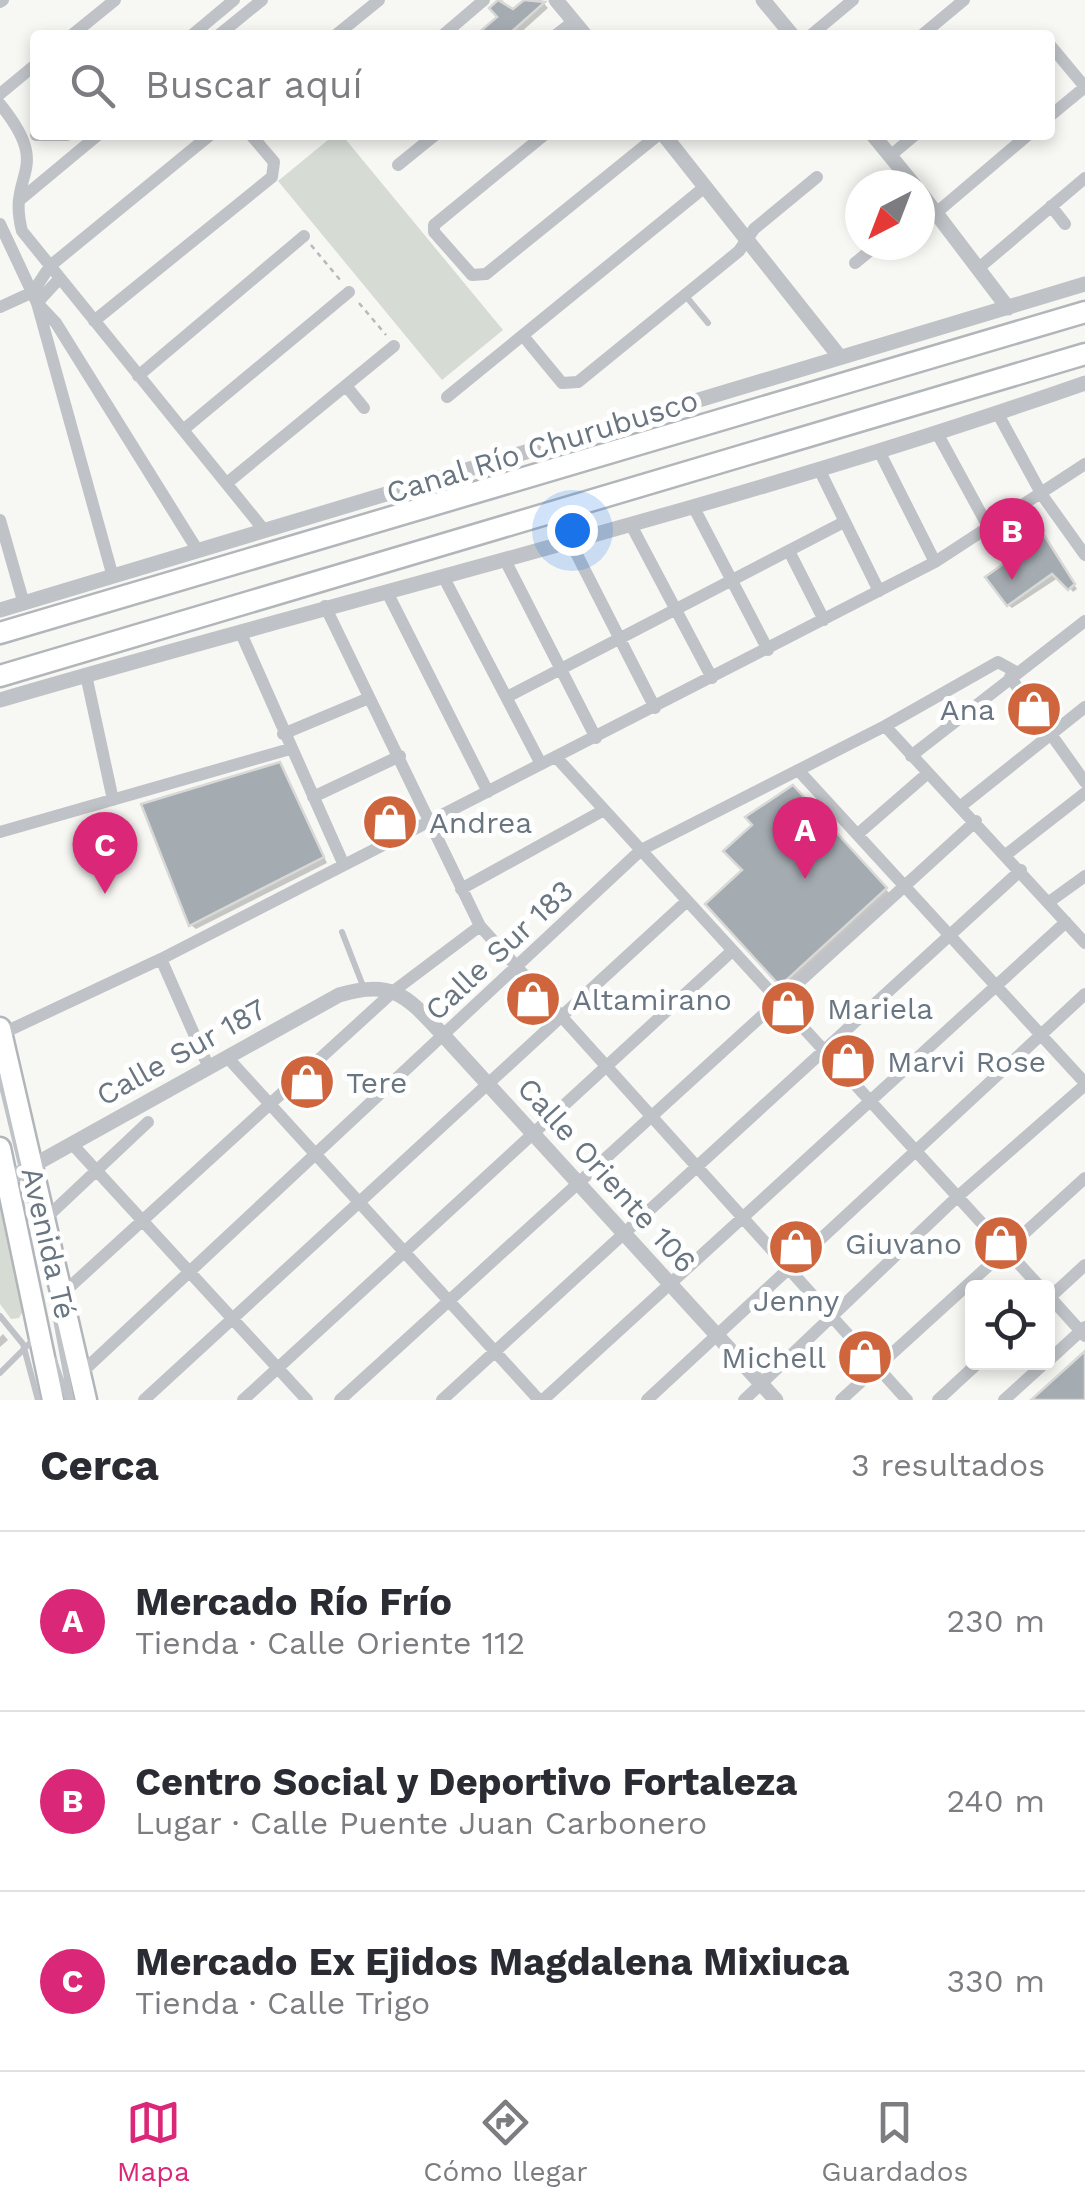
<!DOCTYPE html>
<html lang="es">
<head>
<meta charset="utf-8">
<style>
	:root { --surface:#fff; --page:#f7f7f7; --text:#2b2b33; --muted:#7c7c81; --line:#e1e1e2; --accent:#db2777 }
	body { margin:0; font-family:"Work Sans",sans-serif; background:var(--page); color:var(--text) }
	.controls { position:absolute; right:30px; bottom:30px; display:grid; overflow:hidden; border-radius:10px; box-shadow:0 5px 15px #0003 }
	.controls button { width:90px; height:90px; display:grid; place-items:center; padding:0; border:0; border-bottom:2px solid var(--line); background:var(--surface); color:var(--text); font:50px sans-serif }
	.compass { position:absolute; left:845px; top:170px; width:90px; height:90px; border-radius:50%; background:var(--surface); box-shadow:0 5px 15px #0003; rotate:222deg }
	.you { position:absolute; left:572px; top:530px; width:35px; height:35px; margin:-25px; border:8px solid #fff; border-radius:50%; background:#1a73e8; box-shadow:0 0 0 15px #1a73e833 }
	.badge { display:grid; place-items:center; width:65px; height:65px; border-radius:50%; background:var(--accent); color:#fff; font-size:32px; font-weight:700 }
	.pin { position:absolute; translate:-50% -82px; filter:drop-shadow(0 2px 5px #0008) }
	.pin::after { content:''; position:absolute; top:52px; width:35px; height:30px; background:inherit; clip-path:polygon(0 0,100% 0,50% 100%) }
	.list { margin:0; padding:0; list-style:none }
	h2 { display:flex; justify-content:space-between; align-items:center; height:130px; margin:0; padding:0 40px; font-size:42px }
	h2 small { font-size:32px; font-weight:400; color:var(--muted) }
	.list li { display:grid; grid-template-columns:65px 1fr auto; gap:30px; align-items:center; box-sizing:border-box; height:180px; padding:0 40px; border-top:2px solid var(--line) }
	.list b { display:block; font-size:38px; white-space:nowrap }
	.list p { margin:0; font-size:32px; white-space:nowrap; color:var(--muted) }
	.list em { font-size:32px; font-style:normal; color:var(--muted) }
	.icon { flex:none; width:55px; height:55px; fill:none; stroke:currentColor; stroke-width:2; stroke-linecap:round; stroke-linejoin:round }
	.map { position:relative; flex:none; width:1085px; height:1400px; overflow:hidden }
	.search { position:absolute; background:var(--surface); box-shadow:0 5px 15px #0003; left:30px; right:30px; top:30px; height:110px; display:flex; align-items:center; gap:25px; box-sizing:border-box; padding:0 35px; border-radius:10px; color:var(--muted); font-size:38px }
	.sheet { height:670px; background:var(--surface) }
	nav { display:flex; justify-content:space-around; align-items:center; box-sizing:border-box; height:140px; border-top:2px solid var(--line); background:var(--surface); font-size:28px; color:var(--muted) }
	nav a { display:grid; justify-items:center; gap:5px }
	nav .on { color:var(--accent) }
	.map>svg:first-child { display:block }
	.green { fill:#d6dbd4 }
	.shadow { fill:#0003 }
	.building { fill:#a4abb1; stroke:#d8d8d7; stroke-width:2.5 }
	.lines { fill:none; stroke-linecap:round; stroke-linejoin:round }
	.primary-casing { stroke:#b2b6ba; stroke-width:25 }
	.path { stroke:#b7babc; stroke-width:2.5; stroke-dasharray:5 5; stroke-linecap:butt }
	.service { stroke:#bfc2c6; stroke-width:6 }
	.minor { stroke:#bfc2c6; stroke-width:12 }
	.tertiary { stroke:#bfc2c6; stroke-width:15 }
	.primary { stroke:#fff; stroke-width:20 }
	.labels { text-anchor:middle; dominant-baseline:central; stroke-width:10; stroke-linejoin:round; paint-order:stroke }
	.street-label { font-size:30px; fill:#697682; stroke:#fff }
	.poi-label { font-size:30px; fill:#697682; stroke:#fff; text-anchor:start }
</style>
</head>
<body>
<div class="map">
<svg width="1085" height="1400" viewBox="0 0 1085 1400">
	<rect width="100%" height="100%" fill="#f7f7f4"/>
	<!-- green -->
	<path class="green" d="M334,135H342L503,330L442,380L278,181Z
		M0,1205L26,1306L19,1318L11,1319L0,1304Z"/>
	<!-- shadow -->
	<path class="shadow" d="M502,0L513,12L528,0H541L548,8L518,35H480L500,17L493,9Z
		M1047,541L1077,589L1073,592L1061,576L1012,608L1008,605Z
		M279,765L327,863L196,929L191,925Z
		M793,788L892,896L788,991L708,904L745,870Z
		M3,1334L8,1340L0,1347V1337Z"/>
	<!-- building -->
	<path class="building" d="M498,0L513,9L524,0L545,2L508,35H476L497,17L489,8Z
		M1044,535L1075,584L1068,590L1052,574L1007,606L985,577Z
		M280,762L324,857L189,926L141,804Z
		M793,785L887,888L780,986L705,904L742,870L723,851L752,825L745,817Z
		M1085,1351V1400H1031Z"/>
	<g class="lines">
		<!-- primary casing -->
		<g class="primary-casing">
			<path id="primary" d="M0,633L1085,312
				M0,676L1085,354
				M0,1028L86,1400
				M0,1148L53,1400"/>
		</g>
		<!-- path -->
		<path class="path" d="M311,245L341,281
			M359,303L386,335"/>
		<!-- service -->
		<path class="service" d="M685,295L708,323
			M342,932L363,986
			M0,1078L22,1169
			M52,1298L71,1400
			M0,1316L23,1344L38,1400
			M54,1360L68,1400
			M0,1373L34,1339"/>
		<!-- minor -->
		<path class="minor" d="M0,2L3,0
			M72,35L115,0
			M192,35L234,0
			M219,35L262,0
			M336,35L379,0
			M443,35L484,0
			M556,35L574,21
			M811,35L853,0
			M922,35L964,0
			M1050,45L1085,87L1050,116
			M0,94L35,65
			M0,104C55,172 6,171 22,231L264,530
			M36,135H67
			M544,135L434,225V232L472,275L486,274L658,135
			M890,156L915,135
			M398,165L435,135
			M21,199L98,135
			M1051,206L1065,224
			M936,213L1028,135
			M0,224L37,303L56,323L198,551
			M855,263L877,245
			M980,267L1085,178
			M59,279L37,303L113,577
			M0,307L33,292L50,266L210,135
			M94,321L272,177L274,162L251,135
			M524,337L562,383L578,382L739,251L754,229L817,177
			M138,376L304,236
			M347,387L364,408
			M447,397L706,186
			M998,414L1042,495L1085,555
			M183,430L349,292
			M937,433L990,530
			M879,451L935,562
			M819,469L879,591
			M227,483L394,346
			M693,506L768,650
			M0,520L24,604
			M631,525L712,678
			M571,543L655,708
			M789,551L824,620
			M506,562L596,738
			M444,578L541,764
			M387,592L488,792
			M325,606L480,926L907,1400
			M240,631L343,863
			M86,675L113,800
			M1010,677L1085,782
			M507,697L844,522
			M885,726L1085,943
			M283,734L369,698
			M911,756L1085,621
			M556,757L1041,1288
			M798,770L1085,1083
			M313,797L400,756
			M961,806L1085,707
			M0,832L290,749
			M859,833L928,773
			M1007,854L1085,793
			M461,889L604,810
			M1049,902L1085,876
			M161,959L209,1068
			M1,1034L161,959L935,562L1085,464
			M227,1057L539,1400
			M73,1145L307,1400
			M45,1219L148,1122
			M62,1294L395,990L480,926
			M1048,1295L1085,1336
			M1048,1299L1085,1265
			M1048,1361L1085,1327
			M80,1374L641,850L885,726L998,662L1016,672
			M144,1400L687,901
			M243,1400L732,951
			M340,1400L976,821
			M442,1400L1021,870
			M543,1400L1066,922
			M647,1400L1085,994
			M744,1400L956,1198L1085,1085
			M841,1400L1085,1178
			M938,1400L979,1362
			M1004,1400L1046,1362"/>
		<!-- tertiary -->
		<path class="tertiary" d="M556,0L585,35
			M763,0L792,35
			M664,135L839,356
			M873,135L914,185
			M920,192L1008,308
			M0,610L1085,284
			M0,700C362,594 729,508 1085,383
			M7,1180L339,995C395,978 408,998 444,1036L776,1400"/>
		<!-- primary -->
		<use href="#primary" class="primary"/>
	</g>
	<!-- icons -->
	<defs>
		<g id="shop-disc" transform="scale(2.875)"><circle r="9.5" fill="#cf653c" stroke="#fff"/><path d="M-5-2.5h2.3a2.7 3.5 0 0 1 5.4 0H5L5.5 6h-11ZM-1.5-2.5h3a1.5 2.3 0 0 0-3 0Z" fill="#fff"/></g>
	</defs>
	<g fill-rule="evenodd">
		<use href="#shop-disc" x="1034" y="709"/>
		<use href="#shop-disc" x="390" y="822"/>
		<use href="#shop-disc" x="533" y="999"/>
		<use href="#shop-disc" x="788" y="1008"/>
		<use href="#shop-disc" x="848" y="1061"/>
		<use href="#shop-disc" x="307" y="1082"/>
		<use href="#shop-disc" x="1001" y="1243"/>
		<use href="#shop-disc" x="796" y="1247"/>
		<use href="#shop-disc" x="865" y="1357"/>
	</g>
	<g class="labels">
		<!-- street labels -->
		<g class="street-label">
			<text transform="translate(542 446) rotate(-17)">Canal Río Churubusco</text>
			<text transform="translate(499 950) rotate(-43)">Calle Sur 183</text>
			<text transform="translate(181 1052) rotate(-29)">Calle Sur 187</text>
			<text transform="translate(607 1175) rotate(48)">Calle Oriente 106</text>
			<text transform="translate(49 1243) rotate(77)">Avenida Té</text>
		</g>
		<!-- poi labels -->
		<g class="poi-label">
			<text x="995" y="709" text-anchor="end">Ana</text>
			<text x="429" y="822">Andrea</text>
			<text x="572" y="999">Altamirano</text>
			<text x="827" y="1008">Mariela</text>
			<text x="887" y="1061">Marvi Rose</text>
			<text x="346" y="1082">Tere</text>
			<text x="962" y="1243" text-anchor="end">Giuvano</text>
			<text x="796" y="1300" text-anchor="middle">Jenny</text>
			<text x="826" y="1357" text-anchor="end">Michell</text>
		</g>
	</g>
</svg>
<div class="controls">
<button><svg class="icon" aria-label="locate" viewBox="0 0 24 24"><circle cx="12" cy="12" r="6"/><path d="M12 2v4M12 18v4M2 12h4M18 12h4"/></svg></button>
</div>
<svg class="compass" viewBox="-18 -18 36 36"><path d="M0-13l5 13h-10z" fill="#e53935"/><path d="M0 13l5-13h-10z" fill="#7c7c81"/></svg>
<div class="you"></div>
<div class="pin badge" style="left:805px;top:879px">A</div>
<div class="pin badge" style="left:1012px;top:580px">B</div>
<div class="pin badge" style="left:105px;top:894px">C</div>
<div class="search"><svg class="icon" aria-label="search" viewBox="0 0 24 24"><circle cx="10" cy="10" r="6"/><path d="M15 15l6 6"/></svg>Buscar aquí</div>
</div>
<section class="sheet">
<h2>Cerca<small>3 resultados</small></h2>
<ul class="list">
<li><span class="badge">A</span><div><b>Mercado Río Frío</b><p>Tienda · Calle Oriente 112</p></div><em>230 m</em></li>
<li><span class="badge">B</span><div><b>Centro Social y Deportivo Fortaleza</b><p>Lugar · Calle Puente Juan Carbonero</p></div><em>240 m</em></li>
<li><span class="badge">C</span><div><b>Mercado Ex Ejidos Magdalena Mixiuca</b><p>Tienda · Calle Trigo</p></div><em>330 m</em></li>
</ul>
</section>
<nav>
<a class="on"><svg class="icon" aria-label="map" viewBox="0 0 24 24"><path d="M3 6l6-2 6 2 6-2v14l-6 2-6-2-6 2zM9 4v14M15 6v14"/></svg>Mapa</a>
<a><svg class="icon" aria-label="directions" viewBox="0 0 24 24"><path d="M12 3l9 9-9 9-9-9zM9 14v-3h6M13 9l2 2-2 2"/></svg>Cómo llegar</a>
<a><svg class="icon" aria-label="saved" viewBox="0 0 24 24"><path d="M7 4h10v16l-5-4-5 4z"/></svg>Guardados</a>
</nav>
</body>
</html>
